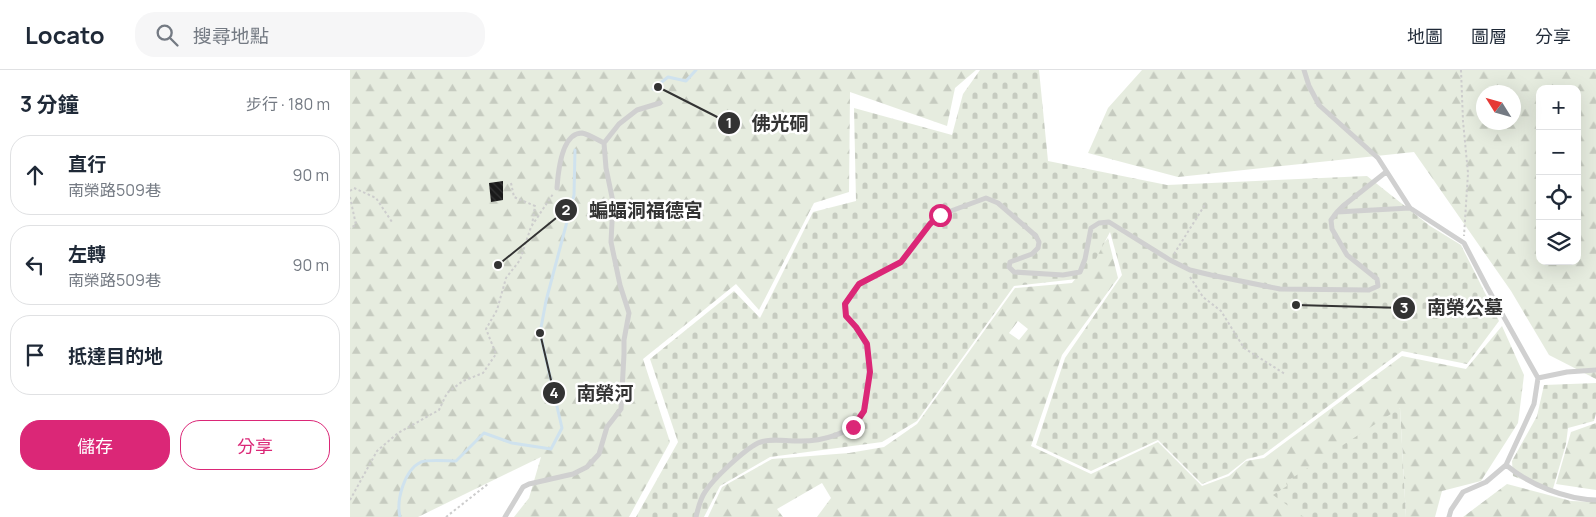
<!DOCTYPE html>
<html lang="zh-TW">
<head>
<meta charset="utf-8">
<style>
	:root { --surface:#fff; --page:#f6f6f7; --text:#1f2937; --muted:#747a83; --line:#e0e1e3; --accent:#db2777 }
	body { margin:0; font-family:Manrope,"Noto Sans TC",sans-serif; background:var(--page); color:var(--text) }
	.controls { position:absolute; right:15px; top:15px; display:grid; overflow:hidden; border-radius:10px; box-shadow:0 5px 20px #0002 }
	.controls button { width:45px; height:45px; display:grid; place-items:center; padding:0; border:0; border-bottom:1px solid var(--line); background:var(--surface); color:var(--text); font:25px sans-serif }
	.compass { position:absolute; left:1126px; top:15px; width:45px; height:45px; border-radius:50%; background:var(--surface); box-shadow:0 5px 20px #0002; rotate:307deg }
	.stop { position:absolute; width:15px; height:15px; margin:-11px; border:4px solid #db2777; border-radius:50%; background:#fff }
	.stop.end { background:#db2777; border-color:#fff; box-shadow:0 1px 5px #0008 }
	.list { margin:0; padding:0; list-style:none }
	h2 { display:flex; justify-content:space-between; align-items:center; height:65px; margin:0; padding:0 20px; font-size:21px }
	h2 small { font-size:16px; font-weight:400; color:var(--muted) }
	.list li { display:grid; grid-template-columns:32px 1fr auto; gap:15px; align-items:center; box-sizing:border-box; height:80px; margin:0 10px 10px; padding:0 10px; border:1px solid var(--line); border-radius:20px }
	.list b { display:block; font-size:19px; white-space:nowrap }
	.list p { margin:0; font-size:16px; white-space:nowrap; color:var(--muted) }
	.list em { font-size:16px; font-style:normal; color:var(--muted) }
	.actions { display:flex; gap:10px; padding:15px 20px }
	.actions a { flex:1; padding:11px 0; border:1px solid var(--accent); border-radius:20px; text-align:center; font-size:18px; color:var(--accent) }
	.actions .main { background:var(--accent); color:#fff }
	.icon { flex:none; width:28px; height:28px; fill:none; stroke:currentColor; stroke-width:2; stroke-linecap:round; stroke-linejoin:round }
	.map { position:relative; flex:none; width:1246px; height:447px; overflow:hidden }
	header { display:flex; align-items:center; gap:30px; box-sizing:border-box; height:70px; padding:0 25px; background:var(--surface); border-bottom:1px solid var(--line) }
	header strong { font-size:24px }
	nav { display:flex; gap:28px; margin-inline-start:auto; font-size:18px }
	.search { width:350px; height:45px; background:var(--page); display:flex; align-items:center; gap:12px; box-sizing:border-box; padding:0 18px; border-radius:20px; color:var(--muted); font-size:19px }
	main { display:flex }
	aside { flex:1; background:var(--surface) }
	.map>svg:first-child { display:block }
	.forest { fill:url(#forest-firs); fill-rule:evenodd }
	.cemetery { fill:url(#cemetery-stones) }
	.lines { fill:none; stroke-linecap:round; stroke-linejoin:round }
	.stream { stroke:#cfe2ee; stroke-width:3 }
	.building { fill:url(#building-back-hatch) }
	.path { stroke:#cdcdcd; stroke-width:2; stroke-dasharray:2.5 2.5; stroke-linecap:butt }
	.lane { stroke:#d0d0d0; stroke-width:5 }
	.route { stroke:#db2777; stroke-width:6 }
	.leader { fill:none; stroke:#333; stroke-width:2 }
	.callout-dot { fill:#333; stroke:#fff; stroke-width:2 }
	.mark-label { font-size:15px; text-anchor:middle; font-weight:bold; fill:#fff }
	.callout-label { font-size:19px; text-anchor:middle; font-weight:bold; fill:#333; stroke:#fff; stroke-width:5; stroke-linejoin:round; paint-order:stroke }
</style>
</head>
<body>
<header>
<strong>Locato</strong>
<div class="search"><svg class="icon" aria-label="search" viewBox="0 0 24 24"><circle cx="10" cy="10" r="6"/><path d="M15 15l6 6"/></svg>搜尋地點</div>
<nav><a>地圖</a><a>圖層</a><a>分享</a></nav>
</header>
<main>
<aside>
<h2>3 分鐘<small>步行 · 180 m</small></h2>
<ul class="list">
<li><svg class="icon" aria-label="ahead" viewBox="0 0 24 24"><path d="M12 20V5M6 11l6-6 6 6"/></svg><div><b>直行</b><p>南榮路509巷</p></div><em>90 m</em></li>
<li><svg class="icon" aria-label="left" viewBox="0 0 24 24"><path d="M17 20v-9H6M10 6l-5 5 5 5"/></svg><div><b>左轉</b><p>南榮路509巷</p></div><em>90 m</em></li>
<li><svg class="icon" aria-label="arrive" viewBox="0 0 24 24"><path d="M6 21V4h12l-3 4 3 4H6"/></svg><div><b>抵達目的地</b></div></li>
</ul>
<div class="actions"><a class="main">儲存</a><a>分享</a></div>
</aside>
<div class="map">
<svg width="1246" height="447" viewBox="0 0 1246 447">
	<defs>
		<pattern id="forest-firs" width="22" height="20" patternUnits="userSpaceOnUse" patternTransform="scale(1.25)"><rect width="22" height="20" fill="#e6ecdf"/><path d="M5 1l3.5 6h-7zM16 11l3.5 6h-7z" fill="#c6cbc0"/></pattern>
		<pattern id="cemetery-stones" width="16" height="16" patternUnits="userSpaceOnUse" patternTransform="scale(1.25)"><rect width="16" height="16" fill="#e6ecdf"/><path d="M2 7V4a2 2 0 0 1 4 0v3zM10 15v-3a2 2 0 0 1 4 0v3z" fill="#c6cbc0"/></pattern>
		<pattern id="building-back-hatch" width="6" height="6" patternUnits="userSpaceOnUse" patternTransform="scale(1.25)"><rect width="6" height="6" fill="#1a1a1a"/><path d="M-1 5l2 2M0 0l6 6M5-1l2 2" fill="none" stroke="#333"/></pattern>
	</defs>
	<rect width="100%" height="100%" fill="#fff"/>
	<!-- forest -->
	<path class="forest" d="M0,0H626L605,18L597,56L500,22L499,122L464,133L409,240L386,214L293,289L320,372L279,447H164L179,428L191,387L68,447H0Z
		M792,0H1246V309L1199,285L1161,221L1064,82L828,107L738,83L758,38ZM1190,19H1227V191H1190ZM1134,22H1164V52H1134Z
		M758,168L768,208L712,285L681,376L741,404L808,372L852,416L879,406L896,391L914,388L1052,286L1116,299L1152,256L1174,305L1168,353L1131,411L1092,421L1085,447H1056L1050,338L969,435L1000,447H467L481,428L472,413L427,439L433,447H358L372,417L422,389L499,383L534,377L567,354L665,218L722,213ZM668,251L678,259L669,270L659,263Z
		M1246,353V420L1206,414L1221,362Z
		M1157,414L1221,431L1246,432V447H1113Z"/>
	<!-- cemetery -->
	<path class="cemetery" d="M630,0H689L698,91L817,115L1017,106L1080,156L1111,175L1149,251L1117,294L1052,281L913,385L897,389L878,404L852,414L808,370L741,401L686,375L715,288L772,205L760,162L736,208L664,216L567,351L532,372L420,387L370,416L354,447H286L328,372L300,289L384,221L410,248L463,142L506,131L504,38L602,65L613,24Z
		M1246,313V343L1244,351L1218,358L1216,374L1202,422L1163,406L1162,391L1187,346L1194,315Z
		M1050,338L1056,447H954L923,425L937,416L936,412Z"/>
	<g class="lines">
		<!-- stream -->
		<path class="stream" d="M303,19L318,7L336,11L346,0
			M50,447C46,431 54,400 71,392C78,389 98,391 106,391L134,363L162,373L201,379L212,358L190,263L196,231L224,125L225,80"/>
	</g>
	<!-- building -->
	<path class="building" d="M153,111V130L141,132L139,113Z"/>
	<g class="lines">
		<!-- path -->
		<path class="path" d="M1111,0L1113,51L1118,103L1114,166
			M161,113L164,127L185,136L182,155
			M0,121L4,118L26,128L42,152
			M0,127L6,155L0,158
			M824,184L856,133
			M840,207L853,227L871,241L894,278L935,304
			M0,430L27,381L48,363L89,340L97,323L113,311L133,303L146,284L136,259L147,240L156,208L170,190L181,157L203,124
			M96,447L138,414"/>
		<!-- lane -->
		<path class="lane" d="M954,0L959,16L969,35L1028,88L1060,138L1114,173L1137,217L1188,308L1184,334L1156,395L1136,412L1113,422L1101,440L1099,447
			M254,73L269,54L287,40L310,33
			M207,118C208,103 211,63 232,63C238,64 248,70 254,73
			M987,142L993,136L1036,102
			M1188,308L1217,302L1246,300
			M1156,395C1180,415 1215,429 1246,430
			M155,447L173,417L179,414L223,404L237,397L249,384L257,357L271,339L274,284V270L279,243L270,215L261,172L263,132L256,98L254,73
			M346,447C348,439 350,429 355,422C363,409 394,380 408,373C418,368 434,371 446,371C468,372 505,365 514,341C517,333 517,322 518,314C522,284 517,268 496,246L495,234L509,214L551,192L580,154L590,145L636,128L648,133L686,166L689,172L688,178L682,184L660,192L659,197L664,202L713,205L730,202L735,189L741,158L749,153L759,152L820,190L840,200L861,205L930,219L1019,220L1028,216L1027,209L997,185L982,159L981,150L987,142L1060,138"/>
	</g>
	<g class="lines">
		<!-- route -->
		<path class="route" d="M503,357L514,341L520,302L517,274L506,257L496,246L495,234L509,214L551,192L580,154L590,145"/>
	</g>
	<!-- callouts -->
	<path class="leader" d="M308 17L379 53M148 195L216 140M946 235L1054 238M190 263L204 323"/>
	<g class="callout-dot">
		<circle cx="308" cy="17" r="5"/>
		<circle cx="148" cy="195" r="5"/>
		<circle cx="946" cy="235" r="5"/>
		<circle cx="190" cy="263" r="5"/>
		<circle cx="379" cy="53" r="12"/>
		<circle cx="216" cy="140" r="12"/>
		<circle cx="1054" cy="238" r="12"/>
		<circle cx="204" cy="323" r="12"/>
	</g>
	<g class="mark-label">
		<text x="379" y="58">1</text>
		<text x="216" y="145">2</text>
		<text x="1054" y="243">3</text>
		<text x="204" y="328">4</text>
	</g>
	<g class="callout-label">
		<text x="430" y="60">佛光硐</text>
		<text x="296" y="147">蝙蝠洞福德宮</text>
		<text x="1115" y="244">南榮公墓</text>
		<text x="255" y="330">南榮河</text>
	</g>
</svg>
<div class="controls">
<button>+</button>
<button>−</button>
<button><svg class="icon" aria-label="locate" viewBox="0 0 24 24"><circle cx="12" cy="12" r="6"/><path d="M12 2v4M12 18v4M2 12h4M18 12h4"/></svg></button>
<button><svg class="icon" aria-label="layers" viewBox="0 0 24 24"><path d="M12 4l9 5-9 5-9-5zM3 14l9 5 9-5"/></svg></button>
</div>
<svg class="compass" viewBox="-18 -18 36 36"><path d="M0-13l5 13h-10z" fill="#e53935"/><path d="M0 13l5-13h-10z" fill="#747a83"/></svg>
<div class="stop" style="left:590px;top:145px"></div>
<div class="stop end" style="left:503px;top:357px"></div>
</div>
</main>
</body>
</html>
